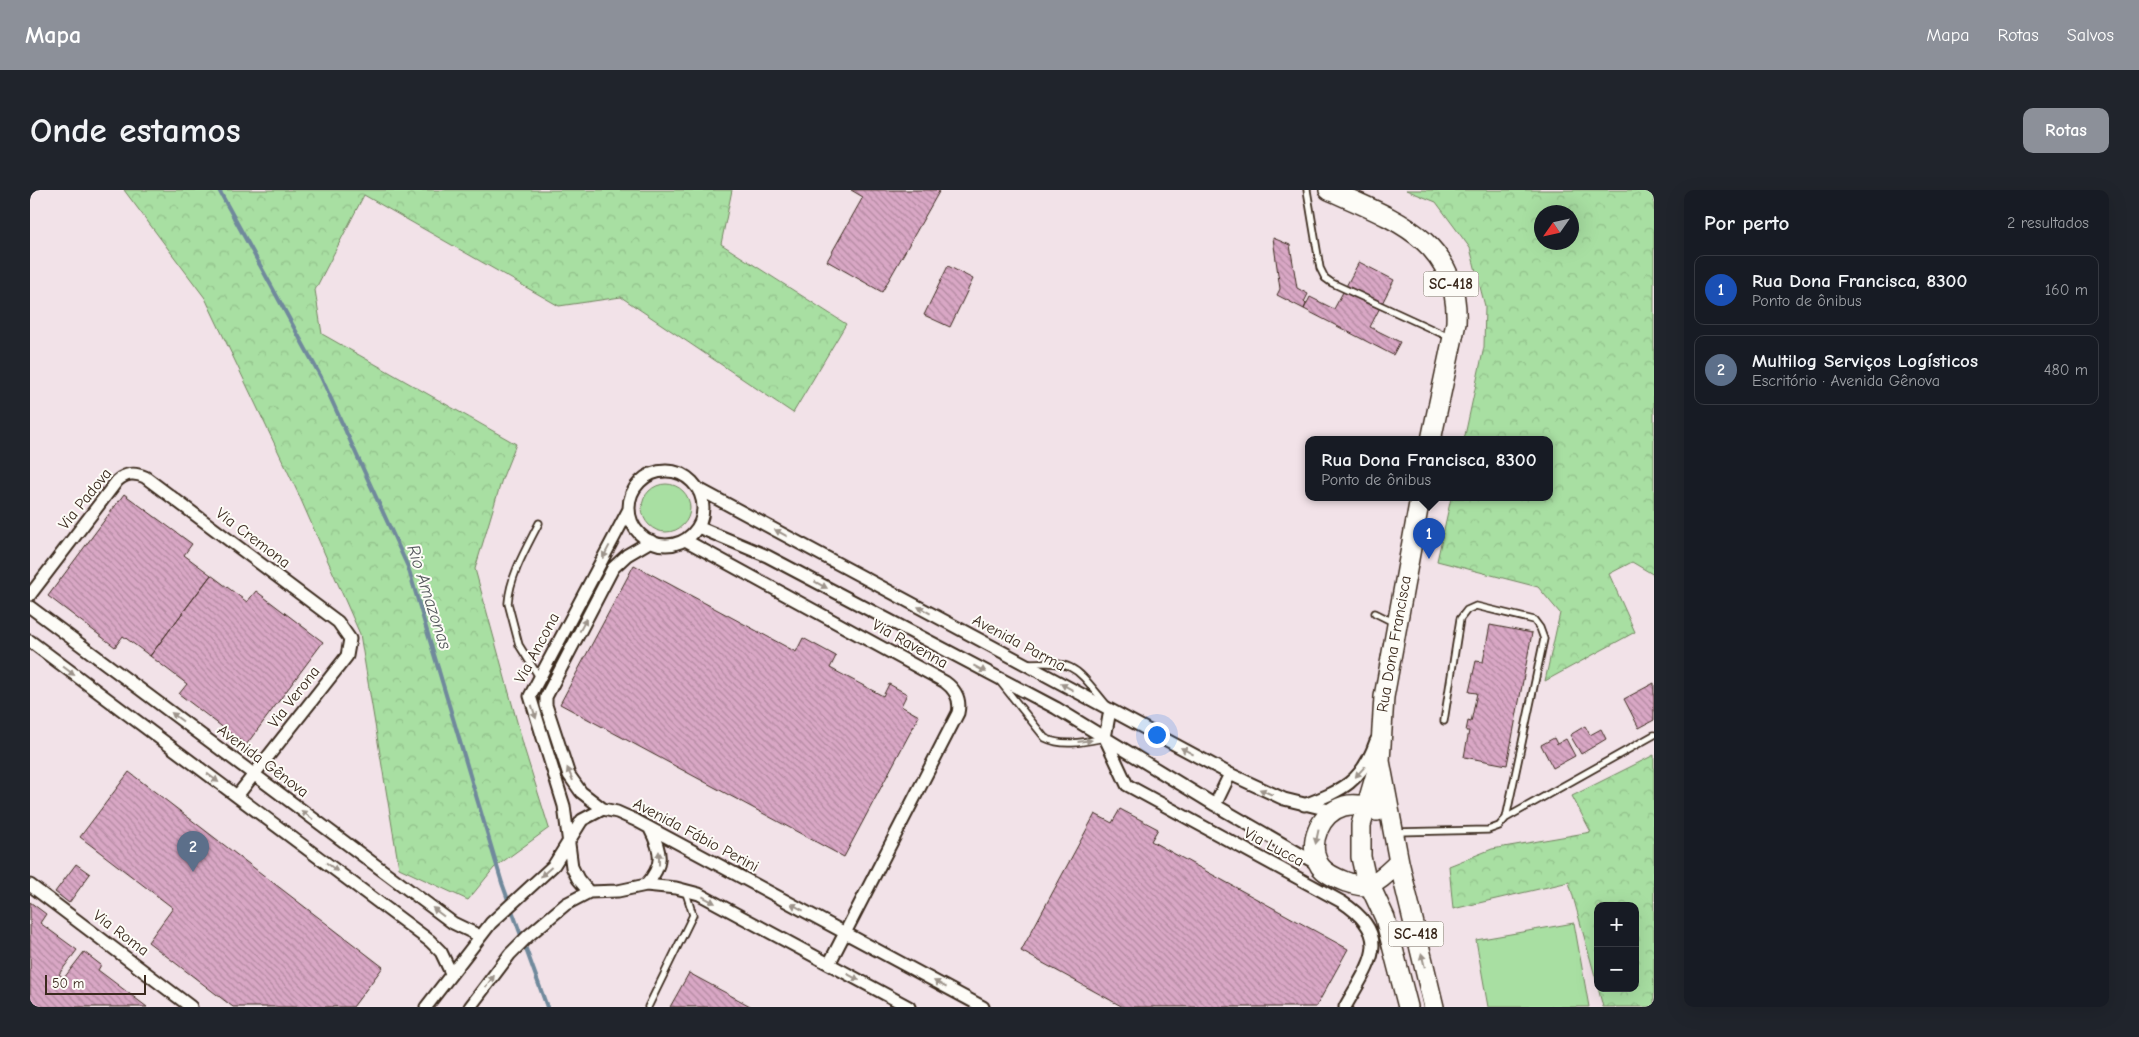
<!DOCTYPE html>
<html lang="pt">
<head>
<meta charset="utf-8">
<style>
	:root { --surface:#171b24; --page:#20242c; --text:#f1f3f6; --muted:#9ea1a6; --line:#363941; --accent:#8c9099 }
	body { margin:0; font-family:"Comic Neue",sans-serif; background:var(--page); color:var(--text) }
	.controls { position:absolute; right:15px; bottom:15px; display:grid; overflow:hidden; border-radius:10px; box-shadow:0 5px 20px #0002 }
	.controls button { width:45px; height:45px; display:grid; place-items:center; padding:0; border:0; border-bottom:1px solid var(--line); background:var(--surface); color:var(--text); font:25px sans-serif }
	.compass { position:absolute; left:1504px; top:15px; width:45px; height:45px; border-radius:50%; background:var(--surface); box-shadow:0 5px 20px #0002; rotate:236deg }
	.scale { position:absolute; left:15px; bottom:12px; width:101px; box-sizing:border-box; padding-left:5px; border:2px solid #3b2a1e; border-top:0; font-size:14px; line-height:18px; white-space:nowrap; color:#3b2a1e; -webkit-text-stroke:4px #fdfcf7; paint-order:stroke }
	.you { position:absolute; left:1126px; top:544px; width:18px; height:18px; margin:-12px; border:4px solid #fff; border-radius:50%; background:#1a73e8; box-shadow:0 0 0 8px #1a73e833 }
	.badge { display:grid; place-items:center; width:32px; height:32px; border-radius:50%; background:var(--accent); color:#fff; font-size:16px; font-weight:700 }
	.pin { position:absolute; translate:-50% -41px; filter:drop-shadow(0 1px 2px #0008) }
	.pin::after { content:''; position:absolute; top:26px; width:18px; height:15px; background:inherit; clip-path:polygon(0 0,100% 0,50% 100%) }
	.popup { position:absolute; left:1275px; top:246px; width:248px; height:65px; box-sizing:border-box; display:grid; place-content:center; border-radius:10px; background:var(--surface); filter:drop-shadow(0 1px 4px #0005); font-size:16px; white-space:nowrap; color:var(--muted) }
	.popup b { font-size:19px; color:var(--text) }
	.popup::after { content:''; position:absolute; left:50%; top:100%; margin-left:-10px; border:10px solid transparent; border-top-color:var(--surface) }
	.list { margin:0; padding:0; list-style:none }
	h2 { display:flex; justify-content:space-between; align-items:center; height:65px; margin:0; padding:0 20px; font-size:21px }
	h2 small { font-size:16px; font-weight:400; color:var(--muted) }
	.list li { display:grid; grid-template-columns:32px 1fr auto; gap:15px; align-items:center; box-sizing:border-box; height:70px; margin:0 10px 10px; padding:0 10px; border:1px solid var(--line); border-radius:10px }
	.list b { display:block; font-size:19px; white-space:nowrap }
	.list p { margin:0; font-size:16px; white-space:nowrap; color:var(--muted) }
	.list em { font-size:16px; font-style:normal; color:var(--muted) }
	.map { position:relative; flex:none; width:1624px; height:817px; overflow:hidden; border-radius:10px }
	header { display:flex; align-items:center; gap:30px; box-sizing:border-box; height:70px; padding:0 25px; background:var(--accent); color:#fff }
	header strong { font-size:24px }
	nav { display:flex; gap:28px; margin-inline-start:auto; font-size:18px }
	.intro { display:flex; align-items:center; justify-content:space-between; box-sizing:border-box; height:120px; padding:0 30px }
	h1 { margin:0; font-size:35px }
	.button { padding:12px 22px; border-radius:10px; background:var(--accent); color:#fff; font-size:18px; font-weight:700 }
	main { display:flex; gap:30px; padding:0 30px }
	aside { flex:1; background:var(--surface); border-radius:10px; box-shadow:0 5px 20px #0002 }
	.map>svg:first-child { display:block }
	.green { fill:#a8dfa2; stroke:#728460 }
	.forest { fill:url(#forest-crowns); stroke:#728460; fill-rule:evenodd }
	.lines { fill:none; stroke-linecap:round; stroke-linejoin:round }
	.stream { stroke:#6f899c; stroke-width:4 }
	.building { fill:url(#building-back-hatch); stroke:#3b2a1e }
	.lane-casing { stroke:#3b2a1e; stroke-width:9 }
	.street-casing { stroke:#3b2a1e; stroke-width:15 }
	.primary-casing { stroke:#3b2a1e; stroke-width:22 }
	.lane { stroke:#fdfcf7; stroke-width:5.5 }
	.street { stroke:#fdfcf7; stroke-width:11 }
	.primary { stroke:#fdfcf7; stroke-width:19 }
	.oneway { fill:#9c938a }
	.labels { text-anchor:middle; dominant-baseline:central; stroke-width:4; stroke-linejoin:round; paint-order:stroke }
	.shield { fill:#fdfcf7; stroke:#75695f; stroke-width:1 }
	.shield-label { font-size:15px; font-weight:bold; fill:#3b2a1e }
	.street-label { font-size:16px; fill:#3b2a1e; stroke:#fdfcf7 }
	.water-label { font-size:18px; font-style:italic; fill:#55595d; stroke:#fdfcf7 }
</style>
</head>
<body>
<header>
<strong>Mapa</strong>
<nav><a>Mapa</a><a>Rotas</a><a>Salvos</a></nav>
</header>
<div class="intro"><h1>Onde estamos</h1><a class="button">Rotas</a></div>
<main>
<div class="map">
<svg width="1624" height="817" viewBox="0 0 1624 817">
	<defs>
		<pattern id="forest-crowns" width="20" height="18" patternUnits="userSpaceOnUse" patternTransform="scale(1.25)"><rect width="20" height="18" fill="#a8dfa2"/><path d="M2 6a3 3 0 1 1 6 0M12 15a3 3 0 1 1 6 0" fill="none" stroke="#92c08b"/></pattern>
		<pattern id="building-back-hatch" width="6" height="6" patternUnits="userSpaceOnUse" patternTransform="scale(1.25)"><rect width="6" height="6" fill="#d9a7c5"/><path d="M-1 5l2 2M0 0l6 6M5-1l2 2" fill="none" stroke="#b1889f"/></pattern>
	</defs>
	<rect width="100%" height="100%" fill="#f2e2e8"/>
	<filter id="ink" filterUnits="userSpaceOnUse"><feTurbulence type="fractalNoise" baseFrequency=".02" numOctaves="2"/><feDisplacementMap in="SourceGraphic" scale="10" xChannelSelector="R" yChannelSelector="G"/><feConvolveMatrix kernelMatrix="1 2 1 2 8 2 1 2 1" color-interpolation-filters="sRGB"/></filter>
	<g filter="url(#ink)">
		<!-- green -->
		<path class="green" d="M612 318a24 24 0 1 1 48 0a24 24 0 1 1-48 0Z
			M1544,733L1559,817H1458L1446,750Z"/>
		<!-- forest -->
		<path class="forest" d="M94,0H702L691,54L816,134L763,223L591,107L529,116L334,5L285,100L292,144L486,254L472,289L445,379L495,561L519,638L464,678L438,710L369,678L330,444L268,303L175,108Z
			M1376,0H1624V385L1602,372L1579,384L1605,442L1515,491L1530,423L1508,397L1407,371L1421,308H1519V250H1434L1454,157L1455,116L1440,58L1406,12ZM1512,22H1542V52H1512Z
			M1624,565V817H1573L1568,798H1605V716H1568V797L1539,692L1423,719L1419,676L1462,659L1561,642L1542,606Z"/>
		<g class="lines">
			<!-- stream -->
			<path class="stream" d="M189,0L291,187L378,377L472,693L517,817"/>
		</g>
		<!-- building -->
		<path class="building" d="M821,0H910L852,102L797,71L833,7Z
			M1243,48L1260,55L1267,98L1278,104L1274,112L1276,114L1274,119L1247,105L1250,99Z
			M1329,72L1364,90L1340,137L1370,152L1363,165L1274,119L1280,107L1304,119Z
			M918,76L943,89L920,137L894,125Z
			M94,304L162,354L154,365L181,385L120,466L93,446L85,457L18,406Z
			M604,375L766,462L773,448L806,466L800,478L853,506L859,494L877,504L871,516L889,526L814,667L530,514Z
			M181,385L217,412L226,401L293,452L216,555L149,504L157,494L120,466Z
			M1460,435L1502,443L1477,575L1434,567L1439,541H1436L1438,531L1441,532L1447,503L1439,502L1446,471L1453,472Z
			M1624,493V530L1609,538L1594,509Z
			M1555,536L1560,545L1571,539L1576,549L1551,564L1540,545Z
			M1524,548L1527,554L1536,549L1545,566L1523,578L1511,555Z
			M99,582L353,777L323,817H203L118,752L143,718L50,647Z
			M1090,619L1128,639L1121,651L1318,759L1286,817H1093L991,761L1065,624L1082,633Z
			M46,674L60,684L39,713L25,702Z
			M0,712L16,724L10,733L47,760L29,784L34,788L54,762L71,775L68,780L117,817H0Z
			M659,783L722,817H640Z"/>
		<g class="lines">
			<!-- lane casing -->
			<g class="lane-casing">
				<path id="lane" d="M1277,0L1290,78L1295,88L1302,93L1419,147
					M1345,423L1365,433
					M997,473C1046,471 1046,478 1076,514
					M509,487L489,455L478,413C480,385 497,357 509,333
					M971,493L1015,548C1033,557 1054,552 1074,548
					M1476,628L1624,545
					M1365,642L1458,640L1469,636L1476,628L1514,449L1510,438L1504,430L1446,416L1437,420L1430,429L1414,531
					M618,817L663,725L655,700"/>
			</g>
			<!-- street casing -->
			<g class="street-casing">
				<path id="street" d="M599 318a37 37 0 1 1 74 0a37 37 0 1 1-74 0Z
					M667,298L1200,584L1254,609L1303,621
					M668,337L737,366L1026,518L1185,615L1289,675
					M655,350L915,492C926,500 931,510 928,523L799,774
					M0,405L87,291C96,283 104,282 115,287L308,432L320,449L317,466L207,606
					M0,417L423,733L450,746
					M0,451L400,751L411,762L421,783
					M1075,548L1097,595L1312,712C1365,747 1339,774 1315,817
					M1075,548L1080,520
					M1185,615L1200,584
					M1274,615C1313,600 1332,592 1346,551
					M573,619L551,602L539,585L516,515V507L583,378L597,365L621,351
					M0,695L161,817
					M616,695C634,675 632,662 620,639
					M559,702L548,689L542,677L534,616L500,506L599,319
					M396,817L461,733L524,675L552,630L573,619L587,622L605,630L953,817
					M440,817L480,764L498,746L536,714L559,702L588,701L616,695L646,698L669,704L879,817"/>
			</g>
			<!-- primary casing -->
			<g class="primary-casing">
				<path id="primary" d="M1299,0C1361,28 1430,49 1426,133L1401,250
					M1390,308L1354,507L1350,571L1369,672L1404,817
					M1349,574L1331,635V667L1335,685L1355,728L1378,817
					M1347,621C1336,616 1326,613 1314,616C1290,623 1276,654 1290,676C1295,683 1308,689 1316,692C1323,694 1331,697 1338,695C1350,692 1361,679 1369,672"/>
			</g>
			<!-- lane -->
			<use href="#lane" class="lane"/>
			<!-- street -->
			<use href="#street" class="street"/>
			<!-- primary -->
			<use href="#primary" class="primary"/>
		</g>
		<!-- one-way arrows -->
		<defs><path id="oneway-solid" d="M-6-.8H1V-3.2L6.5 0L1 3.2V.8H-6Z" transform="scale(1.25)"/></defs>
		<g class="oneway">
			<use href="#oneway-solid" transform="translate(751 343) rotate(-152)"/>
			<use href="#oneway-solid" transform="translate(576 362) rotate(118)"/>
			<use href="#oneway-solid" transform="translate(791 395) rotate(28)"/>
			<use href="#oneway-solid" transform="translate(894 420) rotate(-152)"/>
			<use href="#oneway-solid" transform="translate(553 435) rotate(-62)"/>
			<use href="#oneway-solid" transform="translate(950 479) rotate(28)"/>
			<use href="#oneway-solid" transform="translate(39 481) rotate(37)"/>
			<use href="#oneway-solid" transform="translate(1037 497) rotate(-152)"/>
			<use href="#oneway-solid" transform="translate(504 522) rotate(72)"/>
			<use href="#oneway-solid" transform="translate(147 527) rotate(-143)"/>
			<use href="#oneway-solid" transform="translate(1055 551) rotate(-7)"/>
			<use href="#oneway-solid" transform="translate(1157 561) rotate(-152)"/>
			<use href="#oneway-solid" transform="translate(1330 582) rotate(132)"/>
			<use href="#oneway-solid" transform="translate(540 584) rotate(-114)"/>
			<use href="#oneway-solid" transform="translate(183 588) rotate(37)"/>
			<use href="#oneway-solid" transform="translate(1236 602) rotate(-156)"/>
			<use href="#oneway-solid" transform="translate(277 625) rotate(-143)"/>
			<use href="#oneway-solid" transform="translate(1287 647) rotate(102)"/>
			<use href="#oneway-solid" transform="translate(629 668) rotate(-90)"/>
			<use href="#oneway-solid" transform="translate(302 677) rotate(37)"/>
			<use href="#oneway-solid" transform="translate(516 682) rotate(138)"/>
			<use href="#oneway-solid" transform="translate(679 710) rotate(28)"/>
			<use href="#oneway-solid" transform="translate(767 717) rotate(-152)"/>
			<use href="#oneway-solid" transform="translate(408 722) rotate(-143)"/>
			<use href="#oneway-solid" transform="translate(1393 770) rotate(-104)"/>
			<use href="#oneway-solid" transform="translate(823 787) rotate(28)"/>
			<use href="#oneway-solid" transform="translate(460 791) rotate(-53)"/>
			<use href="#oneway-solid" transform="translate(910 794) rotate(-152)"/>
		</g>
	</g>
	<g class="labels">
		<!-- shield labels -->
		<g class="shield">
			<rect x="1393.5" y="81.5" width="55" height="25" rx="4"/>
			<rect x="1358.5" y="731.5" width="55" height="25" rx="4"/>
		</g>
		<g class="shield-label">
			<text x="1421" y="94">SC-418</text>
			<text x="1386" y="744">SC-418</text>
		</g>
		<!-- street labels -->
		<g class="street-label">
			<text transform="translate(55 309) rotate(-51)">Via Padova</text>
			<text transform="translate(223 348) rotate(37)">Via Cremona</text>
			<text transform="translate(989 453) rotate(28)">Avenida Parma</text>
			<text transform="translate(880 454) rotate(29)">Via Ravenna</text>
			<text transform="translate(1364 454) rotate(-80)">Rua Dona Francisca</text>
			<text transform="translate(507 458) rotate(-62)">Via Ancona</text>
			<text transform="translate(264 507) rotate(-52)">Via Verona</text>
			<text transform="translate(233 571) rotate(37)">Avenida Gênova</text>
			<text transform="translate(666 645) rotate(28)">Avenida Fábio Perini</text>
			<text transform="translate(1244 657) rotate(28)">Via Lucca</text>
			<text transform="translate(91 743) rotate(37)">Via Roma</text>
		</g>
		<!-- water labels -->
		<g class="water-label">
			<text transform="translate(399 407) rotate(72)">Rio Amazonas</text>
		</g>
	</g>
</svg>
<div class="controls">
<button>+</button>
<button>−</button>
</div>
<svg class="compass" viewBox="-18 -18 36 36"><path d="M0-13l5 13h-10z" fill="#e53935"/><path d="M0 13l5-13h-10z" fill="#9ea1a6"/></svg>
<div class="scale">50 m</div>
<div class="you"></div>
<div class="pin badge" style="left:1399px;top:369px;background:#1a4fb4">1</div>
<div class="popup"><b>Rua Dona Francisca, 8300</b>Ponto de ônibus</div>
<div class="pin badge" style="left:163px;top:682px;background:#5c6f8a">2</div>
</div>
<aside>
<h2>Por perto<small>2 resultados</small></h2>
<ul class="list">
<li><span class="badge" style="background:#1a4fb4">1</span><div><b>Rua Dona Francisca, 8300</b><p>Ponto de ônibus</p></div><em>160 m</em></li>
<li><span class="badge" style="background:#5c6f8a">2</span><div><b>Multilog Serviços Logísticos</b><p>Escritório · Avenida Gênova</p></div><em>480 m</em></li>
</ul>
</aside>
</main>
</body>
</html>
